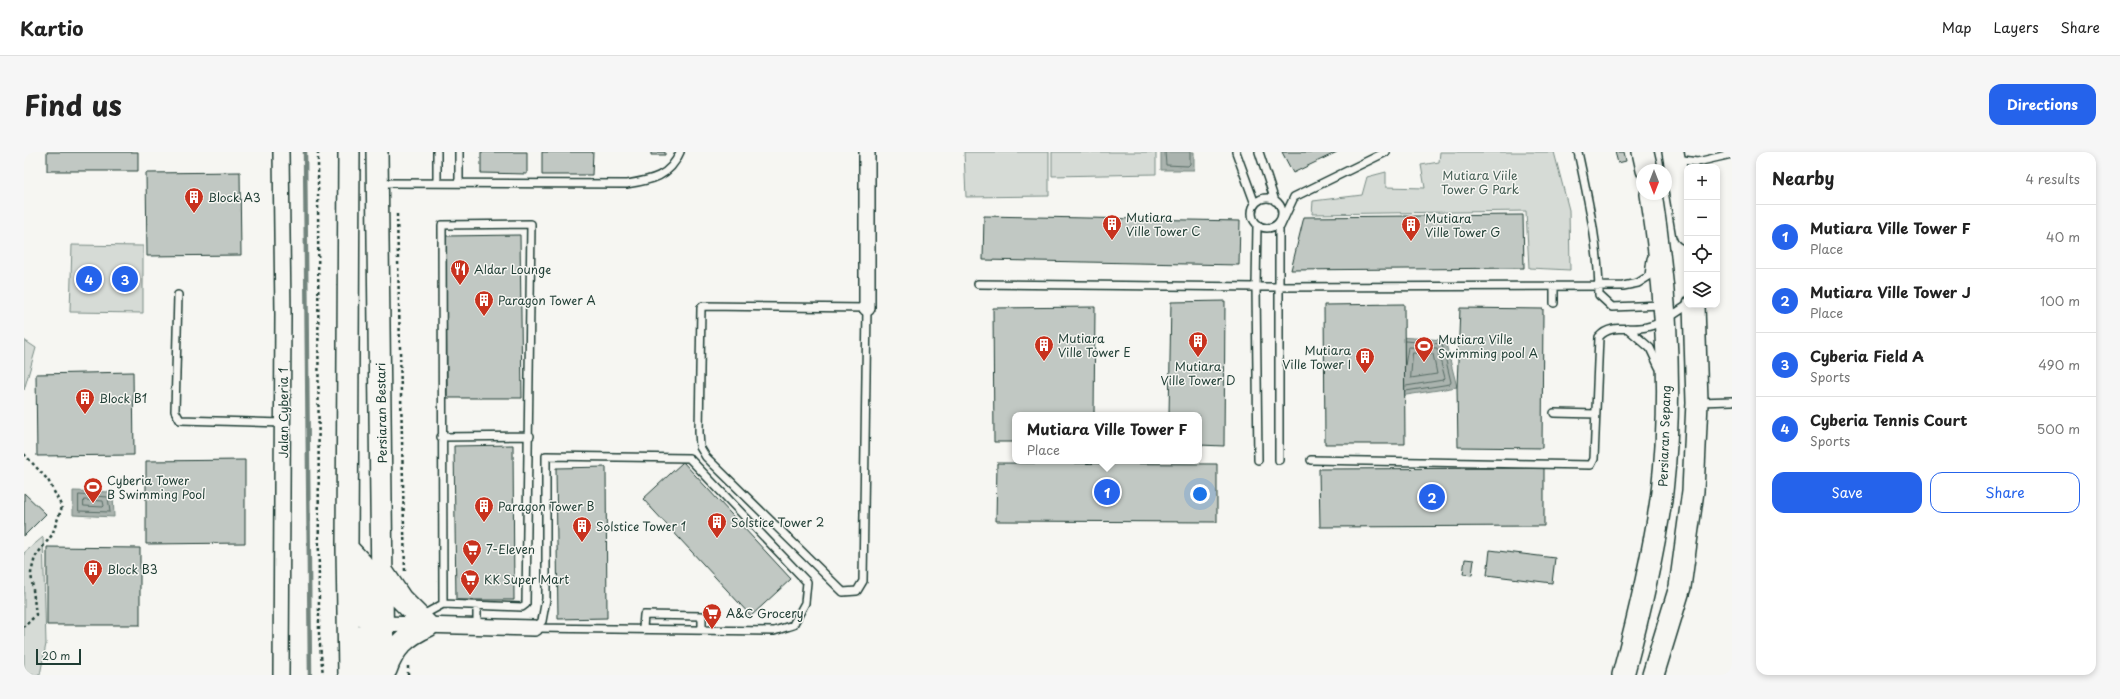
<!DOCTYPE html>
<html lang="en">
<head>
<meta charset="utf-8">
<style>
	:root { --surface:#fff; --page:#f6f6f6; --text:#222; --muted:#767676; --line:#e0e0e0; --accent:#2563eb }
	body { margin:0; font-family:"Playpen Sans",sans-serif; background:var(--page); color:var(--text) }
	.controls { position:absolute; right:12px; top:12px; display:grid; overflow:hidden; border-radius:8px; box-shadow:0 2px 6px #0003 }
	.controls button { width:36px; height:36px; display:grid; place-items:center; padding:0; border:0; border-bottom:1px solid var(--line); background:var(--surface); color:var(--text); font:20px sans-serif }
	.compass { position:absolute; left:1612px; top:12px; width:36px; height:36px; border-radius:50%; background:var(--surface); box-shadow:0 2px 6px #0003; rotate:180deg }
	.scale { position:absolute; left:12px; bottom:10px; width:45px; box-sizing:border-box; padding-left:4px; border:2px solid #1f3d34; border-top:0; font-size:11px; line-height:14px; white-space:nowrap; color:#1f3d34; -webkit-text-stroke:3px #f6f6f2; paint-order:stroke }
	.you { position:absolute; left:1176px; top:342px; width:14px; height:14px; margin:-10px; border:3px solid #fff; border-radius:50%; background:#1a73e8; box-shadow:0 0 0 6px #1a73e833 }
	.badge { display:grid; place-items:center; width:26px; height:26px; border-radius:50%; background:var(--accent); color:#fff; font-size:13px; font-weight:700 }
	.pin { position:absolute; translate:-50% -50%; border:2px solid #fff; box-shadow:0 1px 4px #0006 }
	.popup { position:absolute; left:988px; top:260px; width:190px; height:52px; box-sizing:border-box; display:grid; place-content:center; border-radius:8px; background:var(--surface); filter:drop-shadow(0 1px 3px #0005); font-size:13px; white-space:nowrap; color:var(--muted) }
	.popup b { font-size:15px; color:var(--text) }
	.popup::after { content:''; position:absolute; left:50%; top:100%; margin-left:-8px; border:8px solid transparent; border-top-color:var(--surface) }
	.list { margin:0; padding:0; list-style:none }
	h2 { display:flex; justify-content:space-between; align-items:center; height:52px; margin:0; padding:0 16px; font-size:17px }
	h2 small { font-size:13px; font-weight:400; color:var(--muted) }
	.list li { display:grid; grid-template-columns:26px 1fr auto; gap:12px; align-items:center; box-sizing:border-box; height:64px; padding:0 16px; border-top:1px solid var(--line) }
	.list b { display:block; font-size:15px; white-space:nowrap }
	.list p { margin:0; font-size:13px; white-space:nowrap; color:var(--muted) }
	.list em { font-size:13px; font-style:normal; color:var(--muted) }
	.actions { display:flex; gap:8px; padding:12px 16px }
	.actions a { flex:1; padding:9px 0; border:1px solid var(--accent); border-radius:12px; text-align:center; font-size:14px; color:var(--accent) }
	.actions .main { background:var(--accent); color:#fff }
	.icon { flex:none; width:22px; height:22px; fill:none; stroke:currentColor; stroke-width:2; stroke-linecap:round; stroke-linejoin:round }
	.map { position:relative; flex:none; width:1708px; height:523px; overflow:hidden; border-radius:12px }
	header { display:flex; align-items:center; gap:24px; box-sizing:border-box; height:56px; padding:0 20px; background:var(--surface); border-bottom:1px solid var(--line) }
	header strong { font-size:19px }
	nav { display:flex; gap:22px; margin-inline-start:auto; font-size:14px }
	.intro { display:flex; align-items:center; justify-content:space-between; box-sizing:border-box; height:96px; padding:0 24px }
	h1 { margin:0; font-size:28px }
	.button { padding:10px 18px; border-radius:12px; background:var(--accent); color:#fff; font-size:14px; font-weight:700 }
	main { display:flex; gap:24px; padding:0 24px }
	aside { flex:1; background:var(--surface); border-radius:12px; box-shadow:0 2px 6px #0003 }
	.map>svg:first-child { display:block }
	.green { fill:#d6dbd6; stroke:#7a8c85 }
	.water { fill:#aab3ae; stroke:#72847d }
	.lines { fill:none; stroke-linecap:round; stroke-linejoin:round }
	.shore { stroke:#576c65; stroke-width:1 }
	.stream { stroke:#72847d; stroke-width:4.5 }
	.building { fill:#c1c8c3; stroke:#1f3d34 }
	.lane-casing { stroke:#1f3d34; stroke-width:10 }
	.street-casing { stroke:#1f3d34; stroke-width:18 }
	.secondary-casing { stroke:#1f3d34; stroke-width:24 }
	.path { stroke:#1f3d34; stroke-width:2.5; stroke-dasharray:3 3; stroke-linecap:butt }
	.lane { stroke:#f6f6f2; stroke-width:7 }
	.street { stroke:#f6f6f2; stroke-width:15 }
	.secondary { stroke:#f6f6f2; stroke-width:21 }
	.labels { text-anchor:middle; dominant-baseline:central; stroke-width:3; stroke-linejoin:round; paint-order:stroke }
	.park-label { font-size:12px; fill:#445d54; stroke:#f6f6f2 }
	.poi-label { font-size:12px; fill:#1f3d34; stroke:#f6f6f2; text-anchor:start }
	.street-label { font-size:12px; fill:#1f3d34; stroke:#f6f6f2 }
</style>
</head>
<body>
<header>
<strong>Kartio</strong>
<nav><a>Map</a><a>Layers</a><a>Share</a></nav>
</header>
<div class="intro"><h1>Find us</h1><a class="button">Directions</a></div>
<main>
<div class="map">
<svg width="1708" height="523" viewBox="0 0 1708 523">
	<rect width="100%" height="100%" fill="#f6f6f2"/>
	<filter id="ink" filterUnits="userSpaceOnUse"><feTurbulence type="fractalNoise" baseFrequency=".025" numOctaves="2"/><feDisplacementMap in="SourceGraphic" scale="8" xChannelSelector="R" yChannelSelector="G"/><feConvolveMatrix kernelMatrix="1 2 1 2 8 2 1 2 1" color-interpolation-filters="sRGB"/></filter>
	<g filter="url(#ink)">
		<!-- green -->
		<path class="green" d="M940,0H1025V44L942,45Z
			M1028,0H1132V22L1028,24Z
			M1416,0H1530L1545,58L1546,118L1505,116L1502,59L1288,62L1289,49L1338,43L1343,25L1362,20V35L1401,36L1397,13L1415,10Z
			M48,93L119,94V161L46,160Z
			M0,188L12,196L0,238Z
			M19,385L22,492L16,523H0V401Z"/>
		<!-- water -->
		<path class="water" d="M1137,0H1170V18H1137Z
			M1375,185L1421,188L1433,235L1370,245Z
			M49,339L89,340L90,365L49,363Z"/>
		<g class="lines">
			<!-- shore -->
			<path class="shore" d="M1141,0L1142,13L1164,14L1166,12V0
				M1381,189L1418,192L1427,230L1426,232L1382,239
				M1389,201L1409,202L1413,222L1387,226Z
				M1381,214L1384,195L1413,196L1421,226L1419,228L1382,234
				M55,343L84,345L86,360L55,359Z
				M60,348L79,349L80,354L79,355L60,354Z"/>
			<!-- stream -->
			<path class="stream" d="M281,0L286,523"/>
		</g>
		<!-- building -->
		<path class="building" d="M23,0H114V19H23Z
			M457,0H503V22L457,21Z
			M518,0H569L568,23H518Z
			M627,0H641V3H627Z
			M1258,0H1313L1269,21Z
			M1591,0H1600L1602,9L1594,11Z
			M216,20L217,103L123,104L122,21Z
			M1499,63L1500,116L1267,118L1280,65Z
			M960,64L1216,69L1215,113L959,108Z
			M496,83L498,246H423L422,84Z
			M1201,149L1200,294L1175,293V263H1145L1147,150Z
			M1380,152L1381,292H1301L1300,153Z
			M1071,155L1070,263H991V290H970L969,156Z
			M1436,156L1519,157L1518,296L1434,295L1433,235Z
			M109,220L110,303L13,304L12,222Z
			M489,293L490,448H432L430,294Z
			M221,308V391L122,392V309Z
			M659,310L767,427L727,464L619,347Z
			M973,311L1193,312V370L972,369Z
			M582,315L583,466L534,467L532,316Z
			M1520,316V374L1296,375L1295,317Z
			M0,341L22,362L0,384Z
			M23,395L116,396V473H23Z
			M1466,398L1531,406L1528,431L1463,423Z
			M1441,407L1450,408L1448,423L1439,422Z"/>
		<g class="lines">
			<!-- lane casing -->
			<g class="lane-casing">
				<path id="lane" d="M413,0V31
					M1212,0L1231,52
					M1235,0L1251,49
					M1554,0C1564,47 1575,95 1575,143L1588,155L1638,153
					M1653,7L1673,10L1708,2
					M356,31L603,32C627,28 646,25 656,0
					M435,31V0
					M1228 61a15 15 0 1 1 30 0a15 15 0 1 1-30 0Z
					M1255,70V308
					M1256,75L1270,45L1362,0
					M954,132L1232,135L1233,72
					M154,143L151,259L156,268L259,271
					M1530,151V134
					M679,154L843,156L839,429L833,439L819,440L682,305L676,295L675,280L677,156Z
					M1603,176L1626,196L1635,215
					M1674,250L1708,249
					M1530,261L1572,262
					M417,285L506,284
					M522,304L665,306L783,430L781,451L769,473L750,479L511,476L518,469L522,447Z
					M1234,308L1232,135L1599,134L1614,131L1625,124L1627,107
					M1287,308L1567,313L1570,307L1575,185C1585,173 1601,177 1616,176C1634,175 1650,162 1664,153
					M453,455V475
					M397,464L419,452L498,455L502,452L507,72L418,73L419,452
					M619,476L620,463L678,464V477"/>
			</g>
			<!-- street casing -->
			<g class="street-casing">
				<path id="street" d="M843,0V156
					M359,472L511,476
					M257,523L259,162L257,0"/>
			</g>
			<!-- secondary casing -->
			<g class="secondary-casing">
				<path id="secondary" d="M353,0L359,523
					M1619,0L1623,18
					M1649,0L1663,82
					M323,396L338,412L339,459L341,465L359,472
					M358,419L377,447L404,474C382,484 370,495 362,518
					M325,523L323,396L325,0
					M339,523L340,485L344,480L359,472
					M1599,523C1615,463 1630,402 1638,340C1649,244 1642,137 1627,42
					M1629,523L1656,435L1669,339L1673,250L1670,153"/>
			</g>
			<!-- path -->
			<path class="path" d="M294,0L295,483L299,523
				M373,62L381,421
				M0,302L24,328L38,355L28,383L11,405L7,421L12,463L0,475
				M384,514V523"/>
			<!-- lane -->
			<use href="#lane" class="lane"/>
			<!-- street -->
			<use href="#street" class="street"/>
			<!-- secondary -->
			<use href="#secondary" class="secondary"/>
		</g>
	</g>
	<!-- icons -->
	<defs>
		<g id="building-pin" transform="scale(1)"><path d="M0 17L-7.5 6A9.5 9.5 0 1 1 7.5 6Z" fill="#c8321e" stroke="#f6f6f2"/><path d="M-4-6H4V6H1V3H-1V6H-4ZM-2.5-4.3h1.7v1.8h-1.7ZM.8-4.3h1.7v1.8H.8ZM-2.5-1h1.7V.8h-1.7ZM.8-1h1.7V.8H.8Z" fill="#fff"/></g>
		<g id="restaurant-pin" transform="scale(1)"><path d="M0 17L-7.5 6A9.5 9.5 0 1 1 7.5 6Z" fill="#c8321e" stroke="#f6f6f2"/><path d="M-5-6h1v4h1v-4h1v4h1v-4h1v5L-1.5 .5V6h-2V.5L-5-1ZM5-6V6H3V1.5H1.5Q1.5-4 5-6Z" fill="#fff"/></g>
		<g id="stadium-pin" transform="scale(1)"><path d="M0 17L-7.5 6A9.5 9.5 0 1 1 7.5 6Z" fill="#c8321e" stroke="#f6f6f2"/><path d="M0-5a6.5 5 0 1 0 0 10a6.5 5 0 1 0 0-10ZM-3.5-1.8h7v3.6h-7Z" fill="#fff"/></g>
		<g id="supermarket-pin" transform="scale(1)"><path d="M0 17L-7.5 6A9.5 9.5 0 1 1 7.5 6Z" fill="#c8321e" stroke="#f6f6f2"/><path d="M-6-5.5h2.5l.6 2H6L4.5 2H-2.5L-4.4-4H-6ZM-1.5 3.2a1.3 1.3 0 1 0 .1 0ZM3 3.2a1.3 1.3 0 1 0 .1 0Z" fill="#fff"/></g>
	</defs>
	<g fill-rule="evenodd">
		<use href="#building-pin" x="170" y="45"/>
		<use href="#building-pin" x="1088" y="72"/>
		<use href="#building-pin" x="1387" y="73"/>
		<use href="#restaurant-pin" x="436" y="117"/>
		<use href="#building-pin" x="460" y="148"/>
		<use href="#building-pin" x="1174" y="189"/>
		<use href="#building-pin" x="1020" y="193"/>
		<use href="#stadium-pin" x="1400" y="194"/>
		<use href="#building-pin" x="1341" y="205"/>
		<use href="#building-pin" x="61" y="246"/>
		<use href="#stadium-pin" x="69" y="335"/>
		<use href="#building-pin" x="460" y="354"/>
		<use href="#building-pin" x="693" y="370"/>
		<use href="#building-pin" x="558" y="374"/>
		<use href="#supermarket-pin" x="448" y="397"/>
		<use href="#building-pin" x="69" y="417"/>
		<use href="#supermarket-pin" x="446" y="427"/>
		<use href="#supermarket-pin" x="688" y="461"/>
	</g>
	<g class="labels">
		<!-- park labels -->
		<g class="park-label">
			<text x="1456" y="23">Mutiara Viile<tspan x="1456" dy="14">Tower G Park</tspan></text>
		</g>
		<!-- poi labels -->
		<g class="poi-label">
			<text x="184" y="45">Block A3</text>
			<text x="1102" y="65">Mutiara<tspan x="1102" dy="14">Ville Tower C</tspan></text>
			<text x="1401" y="66">Mutiara<tspan x="1401" dy="14">Ville Tower G</tspan></text>
			<text x="450" y="117">Aldar Lounge</text>
			<text x="474" y="148">Paragon Tower A</text>
			<text x="1034" y="186">Mutiara<tspan x="1034" dy="14">Ville Tower E</tspan></text>
			<text x="1414" y="187">Mutiara Ville<tspan x="1414" dy="14">Swimming pool A</tspan></text>
			<text x="1327" y="198" text-anchor="end">Mutiara<tspan x="1327" dy="14">Ville Tower I</tspan></text>
			<text x="1174" y="214" text-anchor="middle">Mutiara<tspan x="1174" dy="14">Ville Tower D</tspan></text>
			<text x="75" y="246">Block B1</text>
			<text x="83" y="328">Cyberia Tower<tspan x="83" dy="14">B Swimming Pool</tspan></text>
			<text x="474" y="354">Paragon Tower B</text>
			<text x="707" y="370">Solstice Tower 2</text>
			<text x="572" y="374">Solstice Tower 1</text>
			<text x="462" y="397">7-Eleven</text>
			<text x="83" y="417">Block B3</text>
			<text x="460" y="427">KK Super Mart</text>
			<text x="702" y="461">A&amp;C Grocery</text>
		</g>
		<!-- street labels -->
		<g class="street-label">
			<text transform="translate(259 261) rotate(-90)">Jalan Cyberia 1</text>
			<text transform="translate(357 261) rotate(-91)">Persiaran Bestari</text>
			<text transform="translate(1640 284) rotate(-88)">Persiaran Sepang</text>
		</g>
	</g>
</svg>
<div class="controls">
<button>+</button>
<button>−</button>
<button><svg class="icon" aria-label="locate" viewBox="0 0 24 24"><circle cx="12" cy="12" r="6"/><path d="M12 2v4M12 18v4M2 12h4M18 12h4"/></svg></button>
<button><svg class="icon" aria-label="layers" viewBox="0 0 24 24"><path d="M12 4l9 5-9 5-9-5zM3 14l9 5 9-5"/></svg></button>
</div>
<svg class="compass" viewBox="-18 -18 36 36"><path d="M0-13l5 13h-10z" fill="#e53935"/><path d="M0 13l5-13h-10z" fill="#767676"/></svg>
<div class="scale">20 m</div>
<div class="you"></div>
<div class="pin badge" style="left:1083px;top:340px">1</div>
<div class="popup"><b>Mutiara Ville Tower F</b>Place</div>
<div class="pin badge" style="left:1408px;top:345px">2</div>
<div class="pin badge" style="left:101px;top:127px">3</div>
<div class="pin badge" style="left:65px;top:127px">4</div>
</div>
<aside>
<h2>Nearby<small>4 results</small></h2>
<ul class="list">
<li><span class="badge">1</span><div><b>Mutiara Ville Tower F</b><p>Place</p></div><em>40 m</em></li>
<li><span class="badge">2</span><div><b>Mutiara Ville Tower J</b><p>Place</p></div><em>100 m</em></li>
<li><span class="badge">3</span><div><b>Cyberia Field A</b><p>Sports</p></div><em>490 m</em></li>
<li><span class="badge">4</span><div><b>Cyberia Tennis Court</b><p>Sports</p></div><em>500 m</em></li>
</ul>
<div class="actions"><a class="main">Save</a><a>Share</a></div>
</aside>
</main>
</body>
</html>
